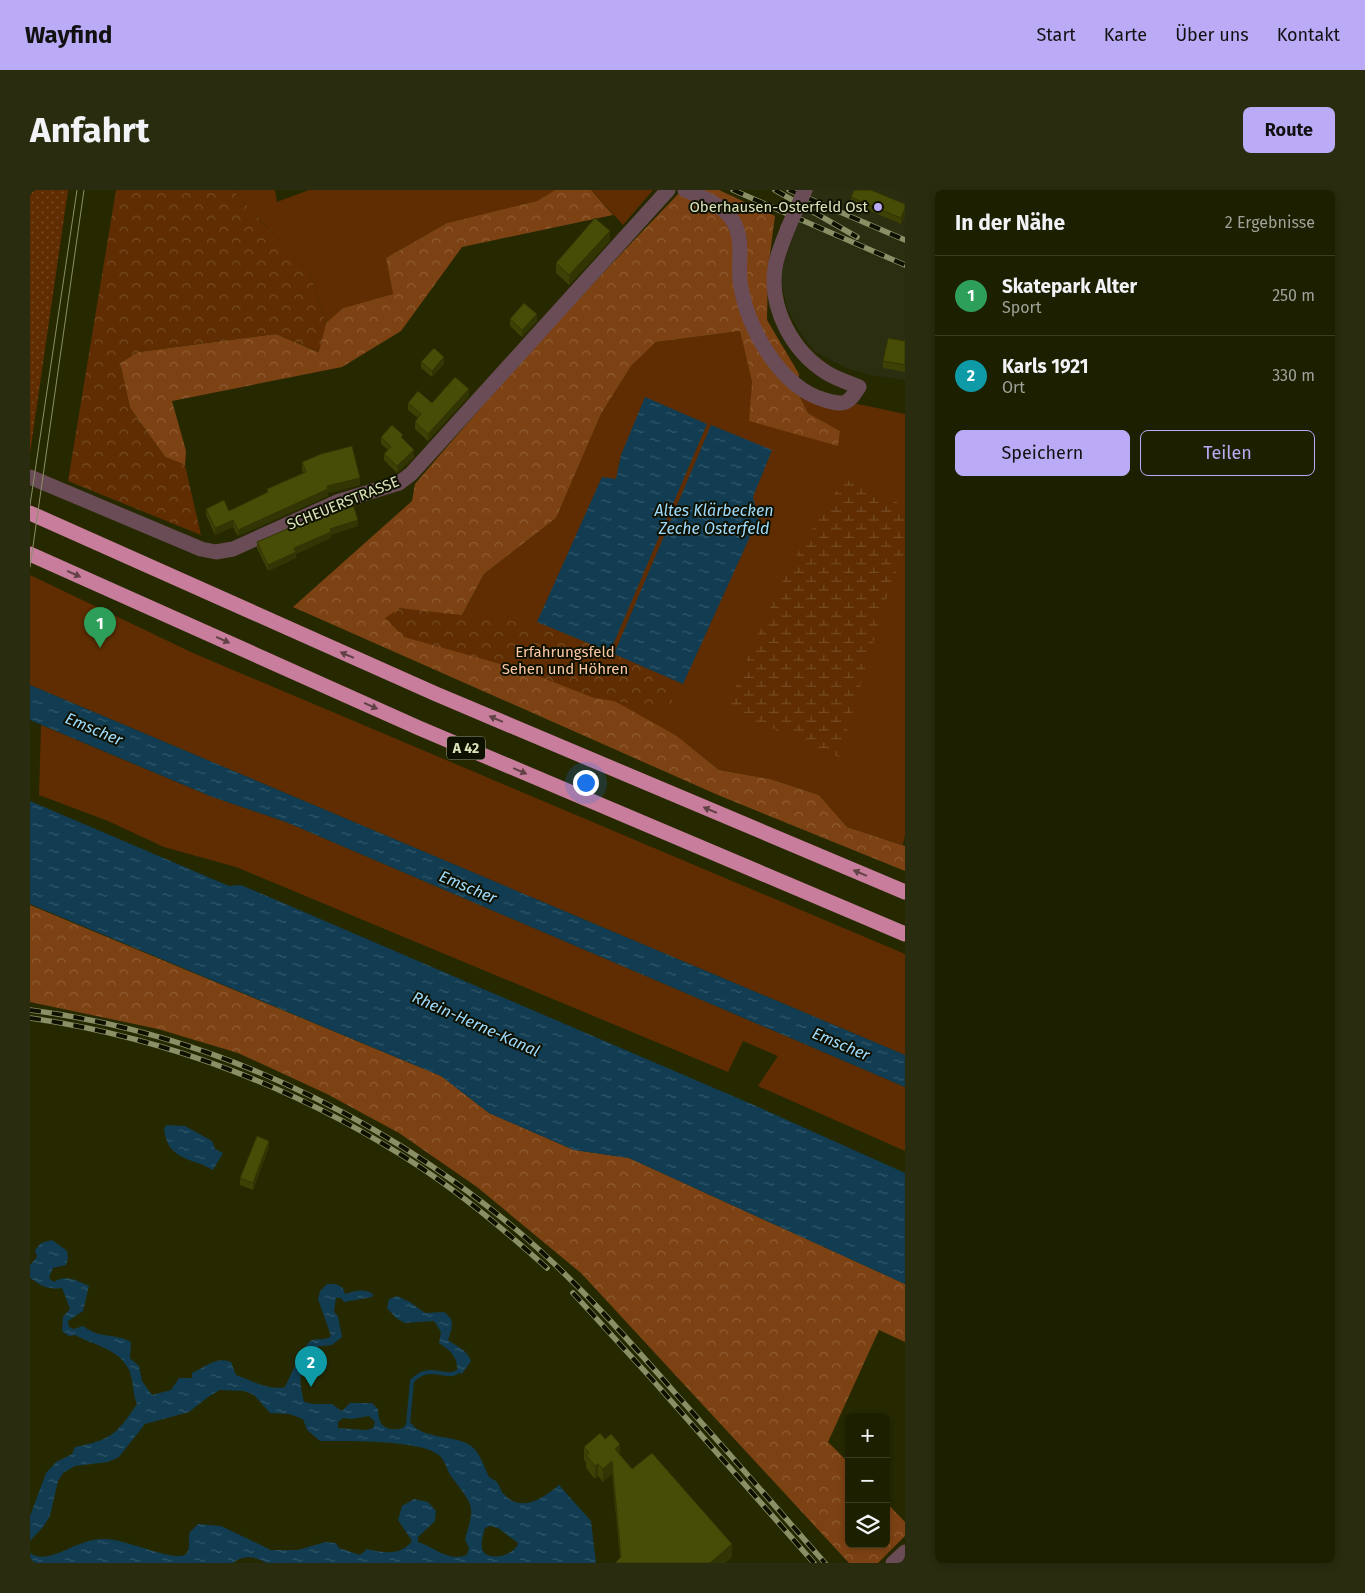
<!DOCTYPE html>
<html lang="de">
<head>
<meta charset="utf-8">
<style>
	:root { --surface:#1c1f00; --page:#292c0f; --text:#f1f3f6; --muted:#a0a299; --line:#3a3d22; --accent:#bbaaf6 }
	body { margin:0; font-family:"Fira Sans",sans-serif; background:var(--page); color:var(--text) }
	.controls { position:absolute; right:15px; bottom:15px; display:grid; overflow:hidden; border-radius:8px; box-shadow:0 2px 8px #0003 }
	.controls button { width:45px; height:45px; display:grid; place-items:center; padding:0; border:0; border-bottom:1px solid var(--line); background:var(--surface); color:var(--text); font:25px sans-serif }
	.you { position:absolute; left:555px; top:592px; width:18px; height:18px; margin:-12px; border:4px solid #fff; border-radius:50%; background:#1a73e8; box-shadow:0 0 0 8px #1a73e833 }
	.badge { display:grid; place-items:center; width:32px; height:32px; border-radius:50%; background:var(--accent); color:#fff; font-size:16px; font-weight:700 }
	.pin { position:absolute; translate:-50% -41px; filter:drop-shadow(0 1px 2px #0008) }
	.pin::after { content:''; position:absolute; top:26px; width:18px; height:15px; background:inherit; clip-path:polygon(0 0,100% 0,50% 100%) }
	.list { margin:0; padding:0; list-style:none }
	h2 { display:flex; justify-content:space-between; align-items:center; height:65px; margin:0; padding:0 20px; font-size:21px }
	h2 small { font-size:16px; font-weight:400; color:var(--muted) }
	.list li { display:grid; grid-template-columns:32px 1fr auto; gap:15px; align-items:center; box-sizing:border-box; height:80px; padding:0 20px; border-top:1px solid var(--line) }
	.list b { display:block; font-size:19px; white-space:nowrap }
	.list p { margin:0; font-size:16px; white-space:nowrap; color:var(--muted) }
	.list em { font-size:16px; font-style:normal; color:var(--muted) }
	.actions { display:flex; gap:10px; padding:15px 20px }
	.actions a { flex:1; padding:11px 0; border:1px solid var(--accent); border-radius:8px; text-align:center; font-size:18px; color:var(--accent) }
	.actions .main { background:var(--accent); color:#111 }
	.icon { flex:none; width:28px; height:28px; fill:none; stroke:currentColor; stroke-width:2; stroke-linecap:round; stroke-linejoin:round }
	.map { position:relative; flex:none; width:875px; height:1373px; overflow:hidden; border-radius:8px }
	header { display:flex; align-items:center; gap:30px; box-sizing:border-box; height:70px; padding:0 25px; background:var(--accent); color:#111 }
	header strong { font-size:24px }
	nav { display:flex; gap:28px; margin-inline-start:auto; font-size:18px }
	.intro { display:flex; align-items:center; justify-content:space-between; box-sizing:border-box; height:120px; padding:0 30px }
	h1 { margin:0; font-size:35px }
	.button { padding:12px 22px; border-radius:8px; background:var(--accent); color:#111; font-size:18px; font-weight:700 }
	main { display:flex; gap:30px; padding:0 30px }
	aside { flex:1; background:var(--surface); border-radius:8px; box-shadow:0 2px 8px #0003 }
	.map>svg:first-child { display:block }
	.built { fill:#2b2e11 }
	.grass { fill:#5f2d01 }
	.forest { fill:url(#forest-crowns) }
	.wetland { fill:url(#wetland-marsh) }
	.park { fill:url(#park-crowns) }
	.garden { fill:url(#garden-dots) }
	.water { fill:url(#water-ripples); fill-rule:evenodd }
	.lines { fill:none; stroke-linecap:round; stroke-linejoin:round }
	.stream { stroke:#113c52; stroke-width:4 }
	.minor { stroke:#6a4c57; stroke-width:15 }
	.highway { stroke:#c77d9b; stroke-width:15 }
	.tram { stroke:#8a8f66; stroke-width:1 }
	.rail-casing { stroke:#8a8f66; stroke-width:5.5 }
	.rail { stroke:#0f1100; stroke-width:4; stroke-dasharray:11; stroke-linecap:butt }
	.minor-bridge { stroke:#6a4c57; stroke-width:15 }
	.wall { fill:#3d4105 }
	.shaded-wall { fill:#323504 }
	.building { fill:#474c06; stroke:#323504 }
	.oneway { fill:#624246 }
	.poi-dot { fill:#bbaaf6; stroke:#0f1100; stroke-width:2 }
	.labels { text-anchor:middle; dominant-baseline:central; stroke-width:4; stroke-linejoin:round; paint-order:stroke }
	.shield { fill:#0f1100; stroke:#9ea382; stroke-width:1 }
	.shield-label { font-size:14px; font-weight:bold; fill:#dce2ba }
	.poi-label { font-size:15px; fill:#dce2ba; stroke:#0f1100; text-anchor:end }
	.street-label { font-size:15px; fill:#dce2ba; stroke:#0f1100 }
	.park-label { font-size:15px; fill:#fec7a4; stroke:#0f1100 }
	.water-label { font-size:16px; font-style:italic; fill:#9edafc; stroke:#0f1100 }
</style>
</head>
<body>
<header>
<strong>Wayfind</strong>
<nav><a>Start</a><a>Karte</a><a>Über uns</a><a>Kontakt</a></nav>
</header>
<div class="intro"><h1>Anfahrt</h1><a class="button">Route</a></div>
<main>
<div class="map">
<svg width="875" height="1373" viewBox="0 0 875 1373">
	<defs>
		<pattern id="forest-crowns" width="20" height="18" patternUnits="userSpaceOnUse" patternTransform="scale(1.25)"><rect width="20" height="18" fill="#7d4213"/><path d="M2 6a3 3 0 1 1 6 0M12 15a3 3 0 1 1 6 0" fill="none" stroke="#8f5d33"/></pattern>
		<pattern id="wetland-marsh" width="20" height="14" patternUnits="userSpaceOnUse" patternTransform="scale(1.25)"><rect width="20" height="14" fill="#5f2d01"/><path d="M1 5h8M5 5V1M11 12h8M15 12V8" fill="none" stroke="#754b24"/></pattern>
		<pattern id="park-crowns" width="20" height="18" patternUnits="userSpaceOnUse" patternTransform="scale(1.25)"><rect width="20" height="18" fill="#5f2d01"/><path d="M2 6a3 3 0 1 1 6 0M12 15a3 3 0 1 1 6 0" fill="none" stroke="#754b24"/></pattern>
		<pattern id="garden-dots" width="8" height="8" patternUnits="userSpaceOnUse" patternTransform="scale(1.25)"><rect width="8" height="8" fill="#5f2d01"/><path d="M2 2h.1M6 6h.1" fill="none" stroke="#754b24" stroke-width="1.8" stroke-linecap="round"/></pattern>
		<pattern id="water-ripples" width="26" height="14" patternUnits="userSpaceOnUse" patternTransform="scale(1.25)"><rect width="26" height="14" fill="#113c52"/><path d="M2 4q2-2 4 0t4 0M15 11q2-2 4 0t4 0" fill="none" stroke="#335869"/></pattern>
	</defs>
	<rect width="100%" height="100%" fill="#262900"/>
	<!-- built -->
	<path class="built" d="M777,0H875V190L840,185L816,178L785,162L771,144L757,118L751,91L750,66Z"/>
	<!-- grass -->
	<path class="grass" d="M203,0H245L247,12L279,0H525L507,11L417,33L356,68L363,104L313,118L296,133L280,84Z
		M561,0H623L593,35Z
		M710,141L722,192L720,231L807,255L810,241L778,223L767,201L875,224V645L873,655L817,637L789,605L740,589L689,580L647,546L415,458L454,384L526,328L571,224L601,176L626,152Z
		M0,385L163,463L875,764V865L0,495Z
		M11,535L180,606L256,632L875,897V961L728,896L748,866L713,851L698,882L206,677L134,657L78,631L9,605Z"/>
	<!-- forest -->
	<path class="forest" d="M525,0H561L583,25L432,57L371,141L312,177L142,211L156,261L155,275L135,267L100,218L90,173L108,162L246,144L288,162L296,133L313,118L363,104L356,68L417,33L507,11Z
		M652,0H689L745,26L738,79L737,130L769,184L767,201L778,223L810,241L808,256L719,231L722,192L710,141L626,152L601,176L571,224L526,328L454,384L415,457L483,473L579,508L647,546L689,580L740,589L789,605L817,637L875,656V681L688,605L263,417L382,311L385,294C471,193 560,95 652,0Z
		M0,715L411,886L459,923L544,960L599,968L875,1094V1152L849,1140L798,1252L819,1273V1354H856V1312L875,1332V1346L848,1373H819L551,1083L447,997L369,943L297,904L208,863L128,839L0,812Z"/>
	<!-- wetland -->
	<path class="wetland" d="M814,289L875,316V361L859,400L809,567L697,519C713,478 730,437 750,397C768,359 792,324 814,289Z"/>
	<!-- park -->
	<path class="park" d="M86,0H203L280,84L296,133L289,162L246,144L108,162L90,173L100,218L135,267L155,275L171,345L38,291Z
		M370,418L483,431L542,446L635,486L645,520L564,508L495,481L374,447L355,428Z"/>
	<!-- garden -->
	<path class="garden" d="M0,0H38L0,263Z"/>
	<!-- water -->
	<path class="water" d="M615,207L677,234L580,462L507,432L572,287L586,289L591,265Z
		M681,235L742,260L723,307L728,329L653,494L584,464Z
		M0,495L875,865V897L256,632L180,606L0,530Z
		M0,611L199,696L211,695L726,916L875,983V1094L599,968L544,960L459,923L411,886L0,714Z
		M137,935L155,936L182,951L185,959L193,963L183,980C161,967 137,971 134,938Z
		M22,1050L37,1061L38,1068L36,1075L23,1078L19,1088L24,1092C36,1084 47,1091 59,1096L53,1121L38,1131L39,1137L44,1139L53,1136C72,1150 82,1142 101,1152L100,1168L109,1176L112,1191L122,1205L141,1200L149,1188H162V1183C176,1177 186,1166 201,1172L206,1185C220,1190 240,1201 255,1197C259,1189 274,1153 282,1150C289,1148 295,1151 301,1146L288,1109L290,1101L297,1094H306L313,1098L315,1104C325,1101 333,1098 343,1104L342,1107L314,1112L311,1108H306L304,1122L308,1126L312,1147L302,1155L283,1157V1166C266,1178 270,1194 274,1212L284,1214H302L312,1221L320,1213H342L348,1219C348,1237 357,1242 373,1238L376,1234L381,1233C392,1249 422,1245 438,1254C449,1260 453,1274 458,1285C460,1289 464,1289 467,1292C469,1295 470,1299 472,1302C490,1325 513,1308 529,1295L561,1331L566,1373H237C224,1367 216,1364 203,1373H0V1363C15,1373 33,1360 50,1354C58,1350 68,1349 76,1349C96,1349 145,1373 156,1364C162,1357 157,1350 160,1342L168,1334L191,1336L241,1360H268L295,1352L306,1353L309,1358L330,1365L337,1359C353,1363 371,1366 382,1351L368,1330L372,1316L384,1309L398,1312L406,1321L405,1331L388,1347V1352C406,1358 418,1372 437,1365L439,1358L435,1349C445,1316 444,1317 424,1290C418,1284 416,1273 411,1267C395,1249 314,1251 290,1251L277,1240L273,1229L259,1224L240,1223L224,1205L214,1201L190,1200L178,1207L159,1222L115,1234L89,1267L78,1272L45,1276L33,1283L28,1291L20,1326L13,1337L0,1351V1326L16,1283L26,1272L42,1264L45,1257C81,1250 87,1244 107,1214C102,1203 104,1191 99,1180C88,1158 65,1156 45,1145L39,1146L32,1141L33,1127L40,1119L32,1098C17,1100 12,1096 0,1088V1075L7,1067L5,1060L11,1053ZM339,1226L345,1232L343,1238L336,1240L308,1238V1232L313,1228L322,1229ZM460,1336L468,1338L488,1353C486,1365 457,1373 452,1359C451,1353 453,1344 455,1338Z
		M367,1106L380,1112L395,1123L414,1122C426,1131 422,1137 418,1150C427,1157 437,1159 441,1171L432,1184L427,1182C428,1167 421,1161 409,1153L411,1142L404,1131L375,1133L366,1128L357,1118L359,1109Z"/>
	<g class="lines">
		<!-- stream -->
		<path class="stream" d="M378,1234L382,1191C400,1172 415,1190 427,1182"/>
		<!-- minor -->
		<path class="minor" d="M655,0C671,7 694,15 703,31C714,50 708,70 710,91C716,136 749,197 795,210C815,216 818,214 829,197C819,193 807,189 797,183C763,162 739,119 745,78C747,64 753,51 758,38
			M0,287L171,359L186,362L203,359L307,312L369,293L381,284L638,0
			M863,1373L875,1362"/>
		<!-- highway -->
		<path class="highway" d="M0,323L406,504L875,702
			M0,364L389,538L875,744"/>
		<!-- tram -->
		<path class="tram" d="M0,315L47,0
			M0,377L54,0"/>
		<!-- rail casing -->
		<g class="rail-casing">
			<path id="rail" d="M703,0L875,75
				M745,0L827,47
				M759,0L875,50
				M0,820C177,843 345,923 482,1036C542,1086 595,1146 646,1204C696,1260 746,1317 795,1373
				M0,828C139,848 273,900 390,977C435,1007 477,1042 517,1078
				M543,1103L620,1187L784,1373"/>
		</g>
		<!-- rail -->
		<use href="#rail" class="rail"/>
		<!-- minor-bridge -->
		<path class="minor-bridge" d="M758,38L775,0"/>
	</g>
	<!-- wall -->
	<path class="wall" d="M821,7L875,14V25L871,34L821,13Z
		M580,51L539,95L526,83V73Z
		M480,129L507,131L492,147L480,136Z
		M875,151V182L853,178V171Z
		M391,172L414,174L402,187L391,178Z
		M439,206L398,251L385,239V232L388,228L378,220V213H402Z
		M351,247L373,249L384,267L367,283L354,270V264L358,260L351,254Z
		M272,272L330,295L298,303V306L208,346L203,337L185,345L176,325V319L199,321L237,303V299L273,283L272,279Z
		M328,336L301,345V348L266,364V368L238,381L227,358V352Z
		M239,957L223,1000L210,995V988Z
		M554,1257L590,1265L602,1279L702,1367L695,1373H585L590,1368L582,1283L573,1292L568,1286L565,1289L556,1278V1272L554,1270Z"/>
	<!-- shaded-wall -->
	<path class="shaded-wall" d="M875,18V25L871,34V28Z
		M580,41V51L539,95V85Z
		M507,124V131L492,147V140Z
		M414,167V174L402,187V181Z
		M439,199V206L398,251V244Z
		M384,260V267L367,283V276Z
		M330,288V295L298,303V306L208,346V340L297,296Z
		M203,330V337L185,345V338Z
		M328,330V336L301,345V348L266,364V368L238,381V375L264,358L300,339Z
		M239,951V957L223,1000V993Z
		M590,1254V1267L585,1259Z
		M582,1271V1283L573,1292V1279Z
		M568,1274V1286L565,1289V1276Z
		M702,1354V1367L695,1373H680Z"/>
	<!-- building -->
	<path class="building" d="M824,0H841L875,14V18L871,28L821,7Z
		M565,28L580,41L539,85L526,73Z
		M494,113L507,124L492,140L480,129Z
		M858,148L875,151V175L853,171Z
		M404,158L414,167L402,181L391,172Z
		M425,187L439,199L398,244L385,232L391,224L378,213L388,201L402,213Z
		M362,235L373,245L371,247L384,260L367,276L354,264L361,257L351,247Z
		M322,256L330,288L297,296L298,299L208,340L203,330L185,338L176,319L194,310L199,321L238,302L237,299L276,282L272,272L291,264Z
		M322,311L328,330L300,339L301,342L264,358L266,362L238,375L227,352Z
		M227,946L239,951L223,993L210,988Z
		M570,1243L575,1249L581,1244L590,1254L585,1259L602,1279L622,1263L702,1354L680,1373H585L591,1367L582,1271L573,1279L568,1274L565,1276L556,1265L559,1263L554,1257Z"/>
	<!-- one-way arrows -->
	<defs><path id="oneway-solid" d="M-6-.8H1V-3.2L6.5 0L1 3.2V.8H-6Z" transform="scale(1.25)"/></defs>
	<g class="oneway">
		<use href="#oneway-solid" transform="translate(44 384) rotate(24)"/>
		<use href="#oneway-solid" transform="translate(193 450) rotate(24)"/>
		<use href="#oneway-solid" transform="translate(317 465) rotate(-157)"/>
		<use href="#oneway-solid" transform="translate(341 516) rotate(24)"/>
		<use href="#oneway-solid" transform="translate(466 529) rotate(-157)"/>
		<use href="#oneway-solid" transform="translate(490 581) rotate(23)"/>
		<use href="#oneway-solid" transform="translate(680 620) rotate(-157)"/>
		<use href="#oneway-solid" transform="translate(830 683) rotate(-157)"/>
	</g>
	<!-- markers -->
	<circle class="poi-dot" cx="848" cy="17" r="5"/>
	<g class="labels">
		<!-- shield labels -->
		<rect class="shield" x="417" y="546.5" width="38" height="23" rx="4"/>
		<g class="shield-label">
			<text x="436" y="558">A 42</text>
		</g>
		<!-- poi labels -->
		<g class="poi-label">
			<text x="838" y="17">Oberhausen-Osterfeld Ost</text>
		</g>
		<!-- street labels -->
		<g class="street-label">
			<text transform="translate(313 313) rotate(-22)">SCHEUERSTRASSE</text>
		</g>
		<!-- park labels -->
		<g class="park-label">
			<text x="535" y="462">Erfahrungsfeld<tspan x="535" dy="17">Sehen und Höhren</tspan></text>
		</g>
		<!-- water labels -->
		<g class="water-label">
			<text x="684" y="320">Altes Klärbecken<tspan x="684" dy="18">Zeche Osterfeld</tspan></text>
			<text transform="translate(64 539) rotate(23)">Emscher</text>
			<text transform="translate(438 697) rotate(23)">Emscher</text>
			<text transform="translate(446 834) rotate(24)">Rhein-Herne-Kanal</text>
			<text transform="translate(811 854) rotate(23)">Emscher</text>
		</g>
	</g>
</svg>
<div class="controls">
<button>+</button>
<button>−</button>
<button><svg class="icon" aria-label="layers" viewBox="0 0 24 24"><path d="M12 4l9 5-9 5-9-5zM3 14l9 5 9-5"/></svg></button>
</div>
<div class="you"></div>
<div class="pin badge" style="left:70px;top:458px;background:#2e9e5b">1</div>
<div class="pin badge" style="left:281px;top:1197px;background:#0f9aa8">2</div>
</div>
<aside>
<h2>In der Nähe<small>2 Ergebnisse</small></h2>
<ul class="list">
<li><span class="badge" style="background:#2e9e5b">1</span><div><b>Skatepark Alter</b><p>Sport</p></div><em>250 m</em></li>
<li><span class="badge" style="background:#0f9aa8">2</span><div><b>Karls 1921</b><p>Ort</p></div><em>330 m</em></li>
</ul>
<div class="actions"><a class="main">Speichern</a><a>Teilen</a></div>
</aside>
</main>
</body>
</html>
